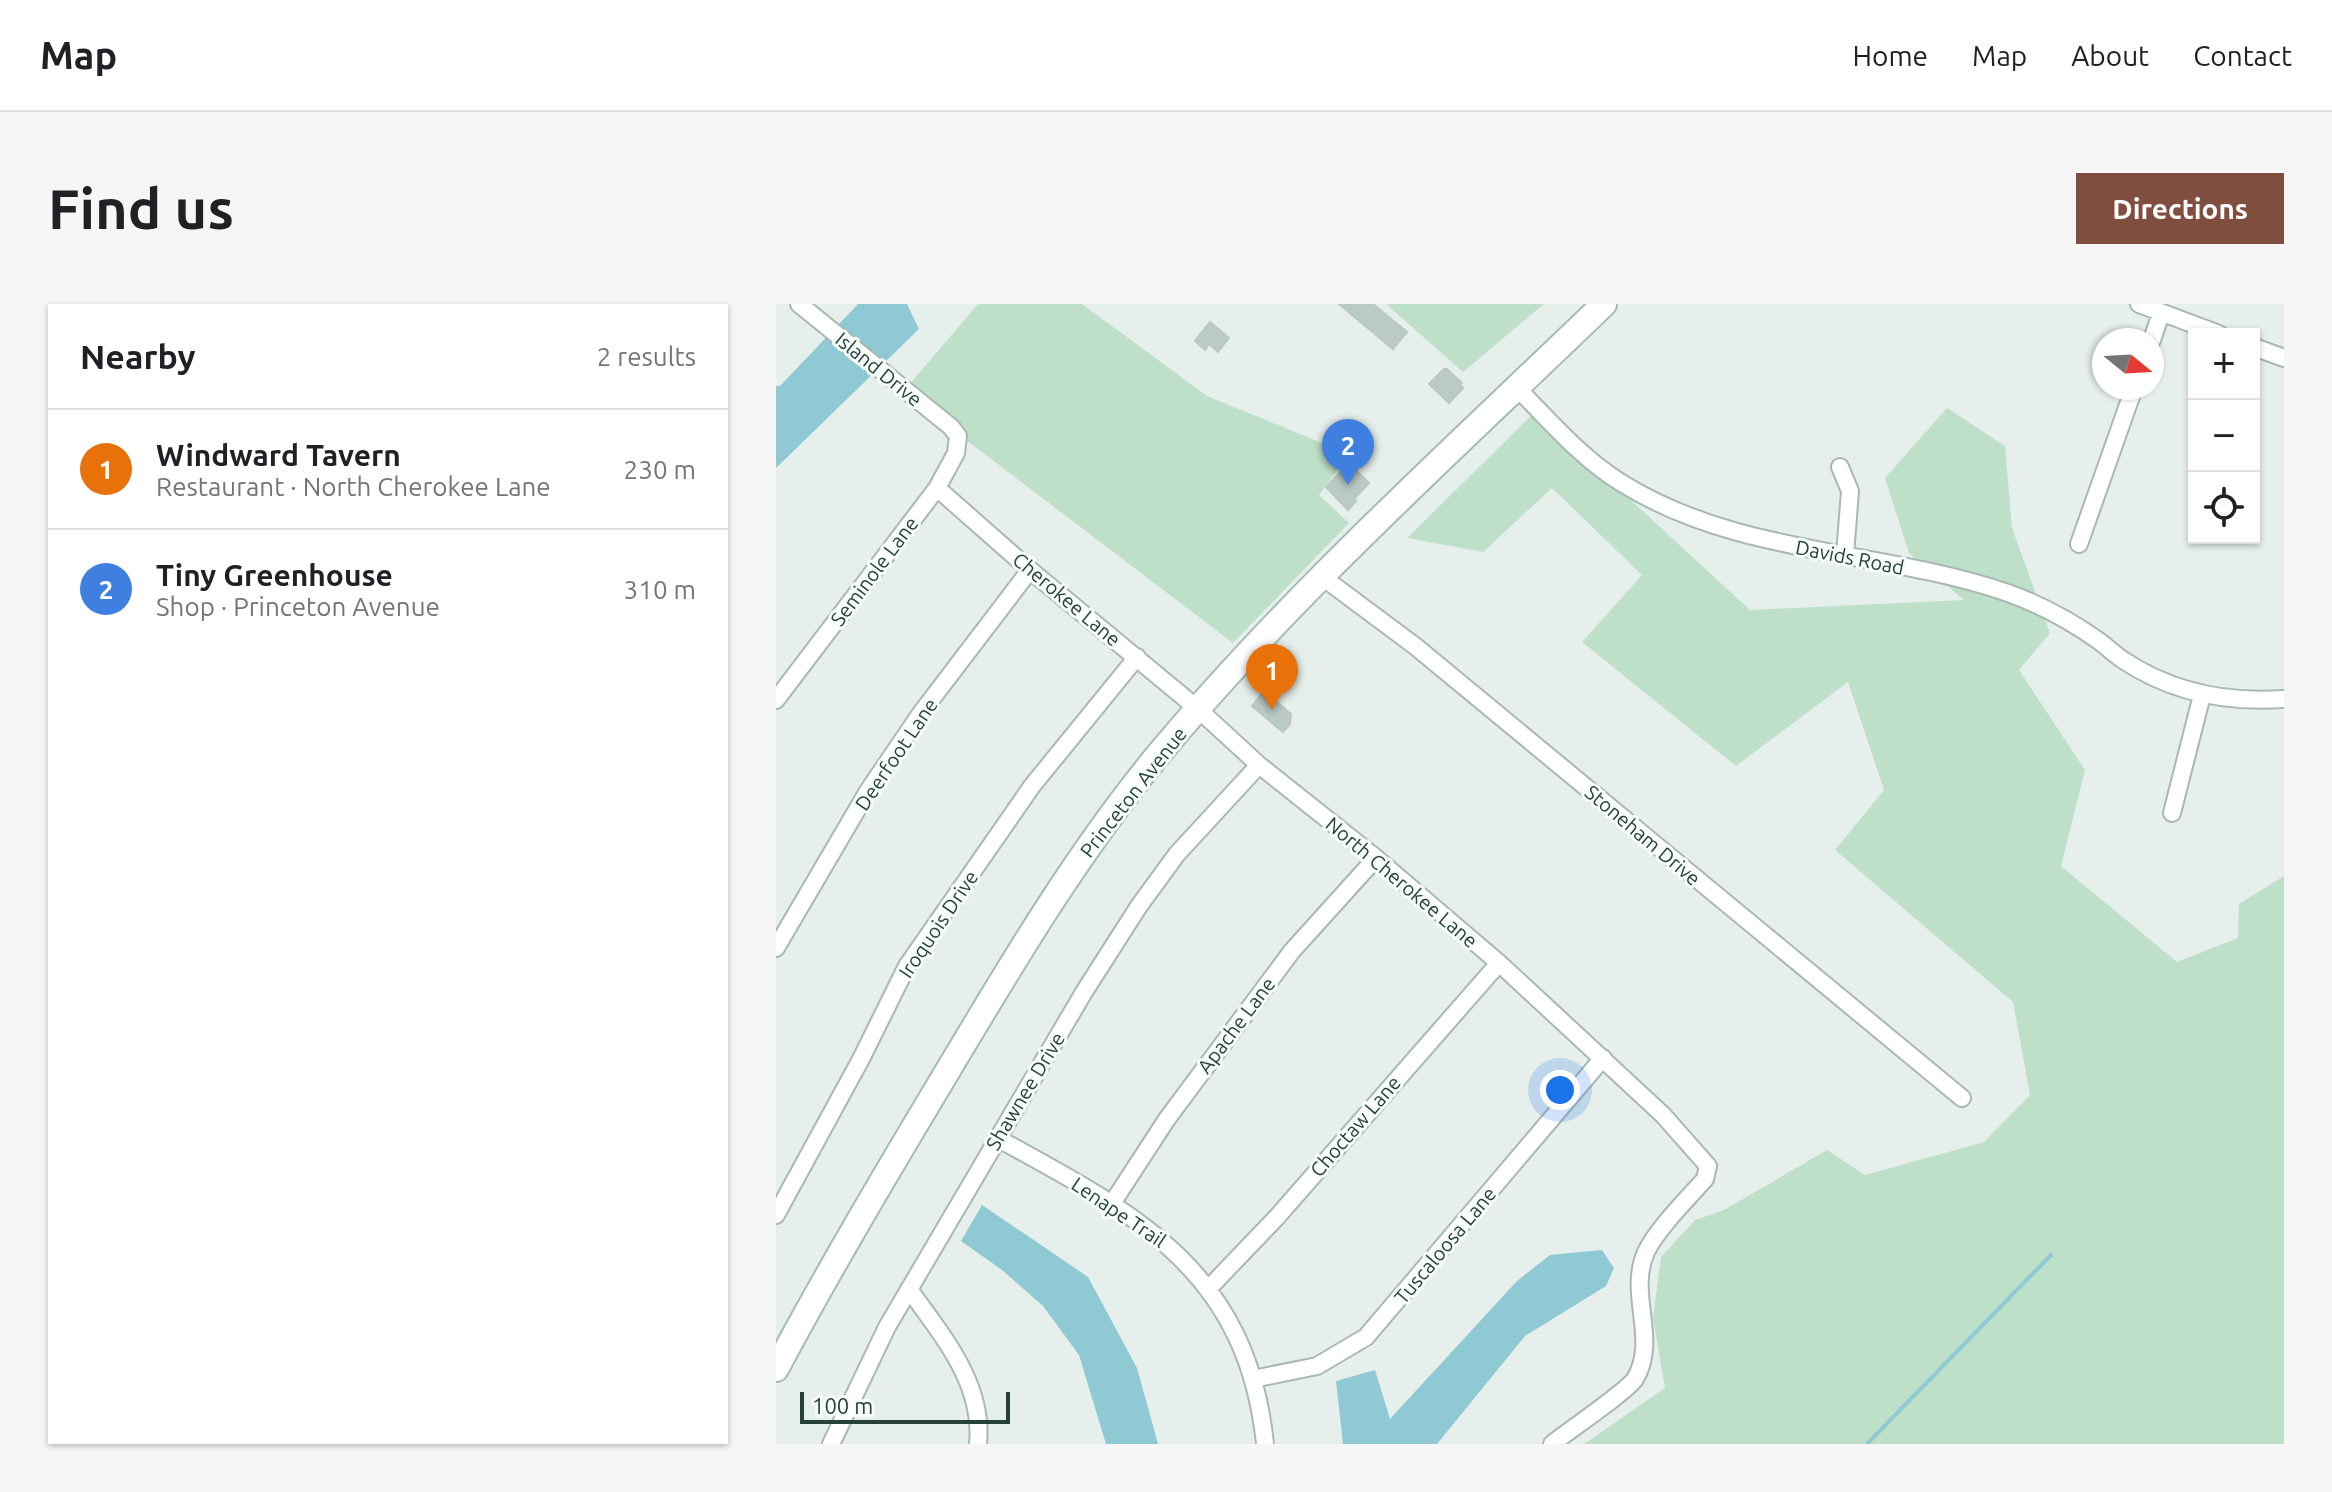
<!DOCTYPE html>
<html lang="en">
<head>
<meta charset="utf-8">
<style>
	:root { --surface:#fff; --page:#f6f6f6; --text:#202124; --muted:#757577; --line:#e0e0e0; --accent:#7f4e3f }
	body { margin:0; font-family:Ubuntu,sans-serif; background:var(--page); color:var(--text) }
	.controls { position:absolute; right:24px; top:24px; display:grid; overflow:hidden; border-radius:0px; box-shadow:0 2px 6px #0004 }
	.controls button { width:72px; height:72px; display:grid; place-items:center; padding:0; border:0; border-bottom:2px solid var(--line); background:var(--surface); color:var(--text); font:40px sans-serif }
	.compass { position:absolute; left:1316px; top:24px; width:72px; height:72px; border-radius:50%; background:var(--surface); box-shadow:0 2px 6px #0004; rotate:108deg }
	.scale { position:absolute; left:24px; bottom:20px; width:210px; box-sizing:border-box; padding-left:8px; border:4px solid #24423a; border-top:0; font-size:22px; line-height:28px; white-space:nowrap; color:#24423a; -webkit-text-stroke:6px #f7fbf9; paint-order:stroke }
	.you { position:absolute; left:784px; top:786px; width:28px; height:28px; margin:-20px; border:6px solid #fff; border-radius:50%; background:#1a73e8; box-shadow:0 0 0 12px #1a73e833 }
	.badge { display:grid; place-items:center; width:52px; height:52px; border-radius:50%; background:var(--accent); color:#fff; font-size:26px; font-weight:700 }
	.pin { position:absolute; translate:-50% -66px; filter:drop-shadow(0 2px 4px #0008) }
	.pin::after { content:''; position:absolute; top:42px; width:28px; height:24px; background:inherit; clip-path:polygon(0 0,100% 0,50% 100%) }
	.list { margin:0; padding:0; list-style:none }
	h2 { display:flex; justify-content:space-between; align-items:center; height:104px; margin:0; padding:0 32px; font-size:34px }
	h2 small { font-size:26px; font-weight:400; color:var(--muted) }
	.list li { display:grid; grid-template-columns:52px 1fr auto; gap:24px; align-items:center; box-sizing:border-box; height:120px; padding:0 32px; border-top:2px solid var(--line) }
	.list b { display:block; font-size:30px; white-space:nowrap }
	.list p { margin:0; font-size:26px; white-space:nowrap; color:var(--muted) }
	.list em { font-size:26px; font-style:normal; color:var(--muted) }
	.icon { flex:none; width:44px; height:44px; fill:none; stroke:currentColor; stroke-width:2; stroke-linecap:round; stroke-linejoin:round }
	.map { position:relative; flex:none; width:1508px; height:1140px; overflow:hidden; border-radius:0px }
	header { display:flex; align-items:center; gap:48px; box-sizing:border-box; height:112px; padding:0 40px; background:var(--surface); border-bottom:2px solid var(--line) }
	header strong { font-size:38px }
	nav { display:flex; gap:44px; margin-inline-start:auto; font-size:28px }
	.intro { display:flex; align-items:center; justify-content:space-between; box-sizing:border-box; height:192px; padding:0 48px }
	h1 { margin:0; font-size:56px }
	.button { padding:20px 36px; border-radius:0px; background:var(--accent); color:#fff; font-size:28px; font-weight:700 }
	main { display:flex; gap:48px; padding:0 48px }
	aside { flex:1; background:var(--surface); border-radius:0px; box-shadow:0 2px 6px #0004 }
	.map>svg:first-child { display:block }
	.green { fill:#bfe0c8 }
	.water { fill:#8ec9d4 }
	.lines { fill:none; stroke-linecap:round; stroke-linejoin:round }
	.stream { stroke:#8ec9d4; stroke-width:4 }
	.building { fill:#bbcac4; stroke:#b8c9c2; stroke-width:2 }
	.minor-casing { stroke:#a8b8b2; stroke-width:20 }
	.secondary-casing { stroke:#a4bbb3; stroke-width:28 }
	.minor { stroke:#fff; stroke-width:16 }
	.secondary { stroke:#fff; stroke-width:24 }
	.labels { text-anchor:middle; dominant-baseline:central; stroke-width:6; stroke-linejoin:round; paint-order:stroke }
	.street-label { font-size:20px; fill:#24423a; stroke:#f7fbf9 }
</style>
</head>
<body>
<header>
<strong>Map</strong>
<nav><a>Home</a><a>Map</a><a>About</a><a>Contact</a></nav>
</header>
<div class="intro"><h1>Find us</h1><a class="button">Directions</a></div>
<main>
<aside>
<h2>Nearby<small>2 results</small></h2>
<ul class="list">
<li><span class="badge" style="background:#e8710a">1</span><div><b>Windward Tavern</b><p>Restaurant · North Cherokee Lane</p></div><em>230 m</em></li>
<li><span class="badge" style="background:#3f7fe0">2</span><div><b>Tiny Greenhouse</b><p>Shop · Princeton Avenue</p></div><em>310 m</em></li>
</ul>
</aside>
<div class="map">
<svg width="1508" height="1140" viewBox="0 0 1508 1140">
	<rect width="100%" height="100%" fill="#e6efeb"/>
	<!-- green -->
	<path class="green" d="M202,0H306L431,92L573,150L543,191L573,219L457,339L127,88Z
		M610,0H768L687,68Z
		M1171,104L1229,142L1236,224L1274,329L1243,366L1309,466L1285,562L1401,658L1462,634L1463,600L1508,572V1140H808L889,1084L877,1014L885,953L919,916L948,906L1051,846L1089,871L1208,838L1254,791L1237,698L1059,546L1108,486L1072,378L960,462L806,338L866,271L776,184L707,248L631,234L759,108L974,306L1188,296L1133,249L1109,174Z"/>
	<!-- water -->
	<path class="water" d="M82,0H131L143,25L0,164V82H4Z
		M206,901L312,973L361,1064L382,1140H330L303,1051L267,1002L226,966L185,937Z
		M826,946L838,964L830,982L749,1032L661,1140H567L560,1077L599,1066L614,1115L741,977L774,951Z"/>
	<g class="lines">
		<!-- stream -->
		<path class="stream" d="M1091,1140L1275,951"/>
	</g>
	<!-- building -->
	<path class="building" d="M563,0H597L631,28L617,45Z
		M434,18L453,34L442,48L433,40L429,46L419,37Z
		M668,65H671L686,79L684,81L687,84L673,99L653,80Z
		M573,159L593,179L578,195L580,197L572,206L550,183Z
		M488,387L515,410L514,420L507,428L476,402Z"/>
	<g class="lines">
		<!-- minor casing -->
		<g class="minor-casing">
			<path id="minor" d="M1363,0L1443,30
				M1376,36L1385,9
				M1478,43L1508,54
				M741,84C773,116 805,154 844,178C961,252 1104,245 1232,289C1263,300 1296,318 1323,337C1331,343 1338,350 1347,356C1395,388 1451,399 1508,395
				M1064,163L1074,187L1069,251
				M161,184L254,266L422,405L483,461L600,554L723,659L887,811L932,862L929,875C912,894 881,925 870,948C851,990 883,1035 859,1075C850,1088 792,1127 776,1140
				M1303,240L1358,84
				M545,272L639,342L1186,794
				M0,396L161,184L180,149L182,132L175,123L23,0
				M1396,509L1426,391
				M0,644L92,487L145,409L254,266
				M221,834C360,910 471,966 489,1140
				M335,901L391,815L516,647L600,554
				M0,911L85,755L131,662L256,482L361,353
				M433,984L501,913L723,659
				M133,985C166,1032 208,1079 202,1140
				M477,1075L541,1062L590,1033L827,754
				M55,1140L111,1023L308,688L363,602L401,550L483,461"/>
		</g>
		<!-- secondary casing -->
		<g class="secondary-casing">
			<path id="secondary" d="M0,1065C55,962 114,863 174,763C238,656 302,548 382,451C517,289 676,147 828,0"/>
		</g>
		<!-- minor -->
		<use href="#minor" class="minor"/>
		<!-- secondary -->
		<use href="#secondary" class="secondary"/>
	</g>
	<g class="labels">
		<!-- street labels -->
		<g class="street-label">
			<text transform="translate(103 65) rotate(39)">Island Drive</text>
			<text transform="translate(1074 253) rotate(11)">Davids Road</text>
			<text transform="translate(98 267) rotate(-53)">Seminole Lane</text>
			<text transform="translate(291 295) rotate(40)">Cherokee Lane</text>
			<text transform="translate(120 450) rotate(-56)">Deerfoot Lane</text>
			<text transform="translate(357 488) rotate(-52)">Princeton Avenue</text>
			<text transform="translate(867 531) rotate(40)">Stoneham Drive</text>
			<text transform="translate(626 578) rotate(40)">North Cherokee Lane</text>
			<text transform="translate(162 620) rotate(-56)">Iroquois Drive</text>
			<text transform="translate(460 721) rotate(-53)">Apache Lane</text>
			<text transform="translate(249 787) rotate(-59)">Shawnee Drive</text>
			<text transform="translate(579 822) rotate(-49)">Choctaw Lane</text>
			<text transform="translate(343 908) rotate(34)">Lenape Trail</text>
			<text transform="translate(669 941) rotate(-50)">Tuscaloosa Lane</text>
		</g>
	</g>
</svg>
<div class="controls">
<button>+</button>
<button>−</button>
<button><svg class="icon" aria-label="locate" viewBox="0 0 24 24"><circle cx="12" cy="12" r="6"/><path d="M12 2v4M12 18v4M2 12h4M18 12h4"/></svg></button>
</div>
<svg class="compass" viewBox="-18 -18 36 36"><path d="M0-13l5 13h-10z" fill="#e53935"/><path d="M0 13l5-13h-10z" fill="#757577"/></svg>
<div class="scale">100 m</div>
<div class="you"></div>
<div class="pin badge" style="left:496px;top:406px;background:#e8710a">1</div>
<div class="pin badge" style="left:572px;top:181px;background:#3f7fe0">2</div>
</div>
</main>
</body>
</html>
